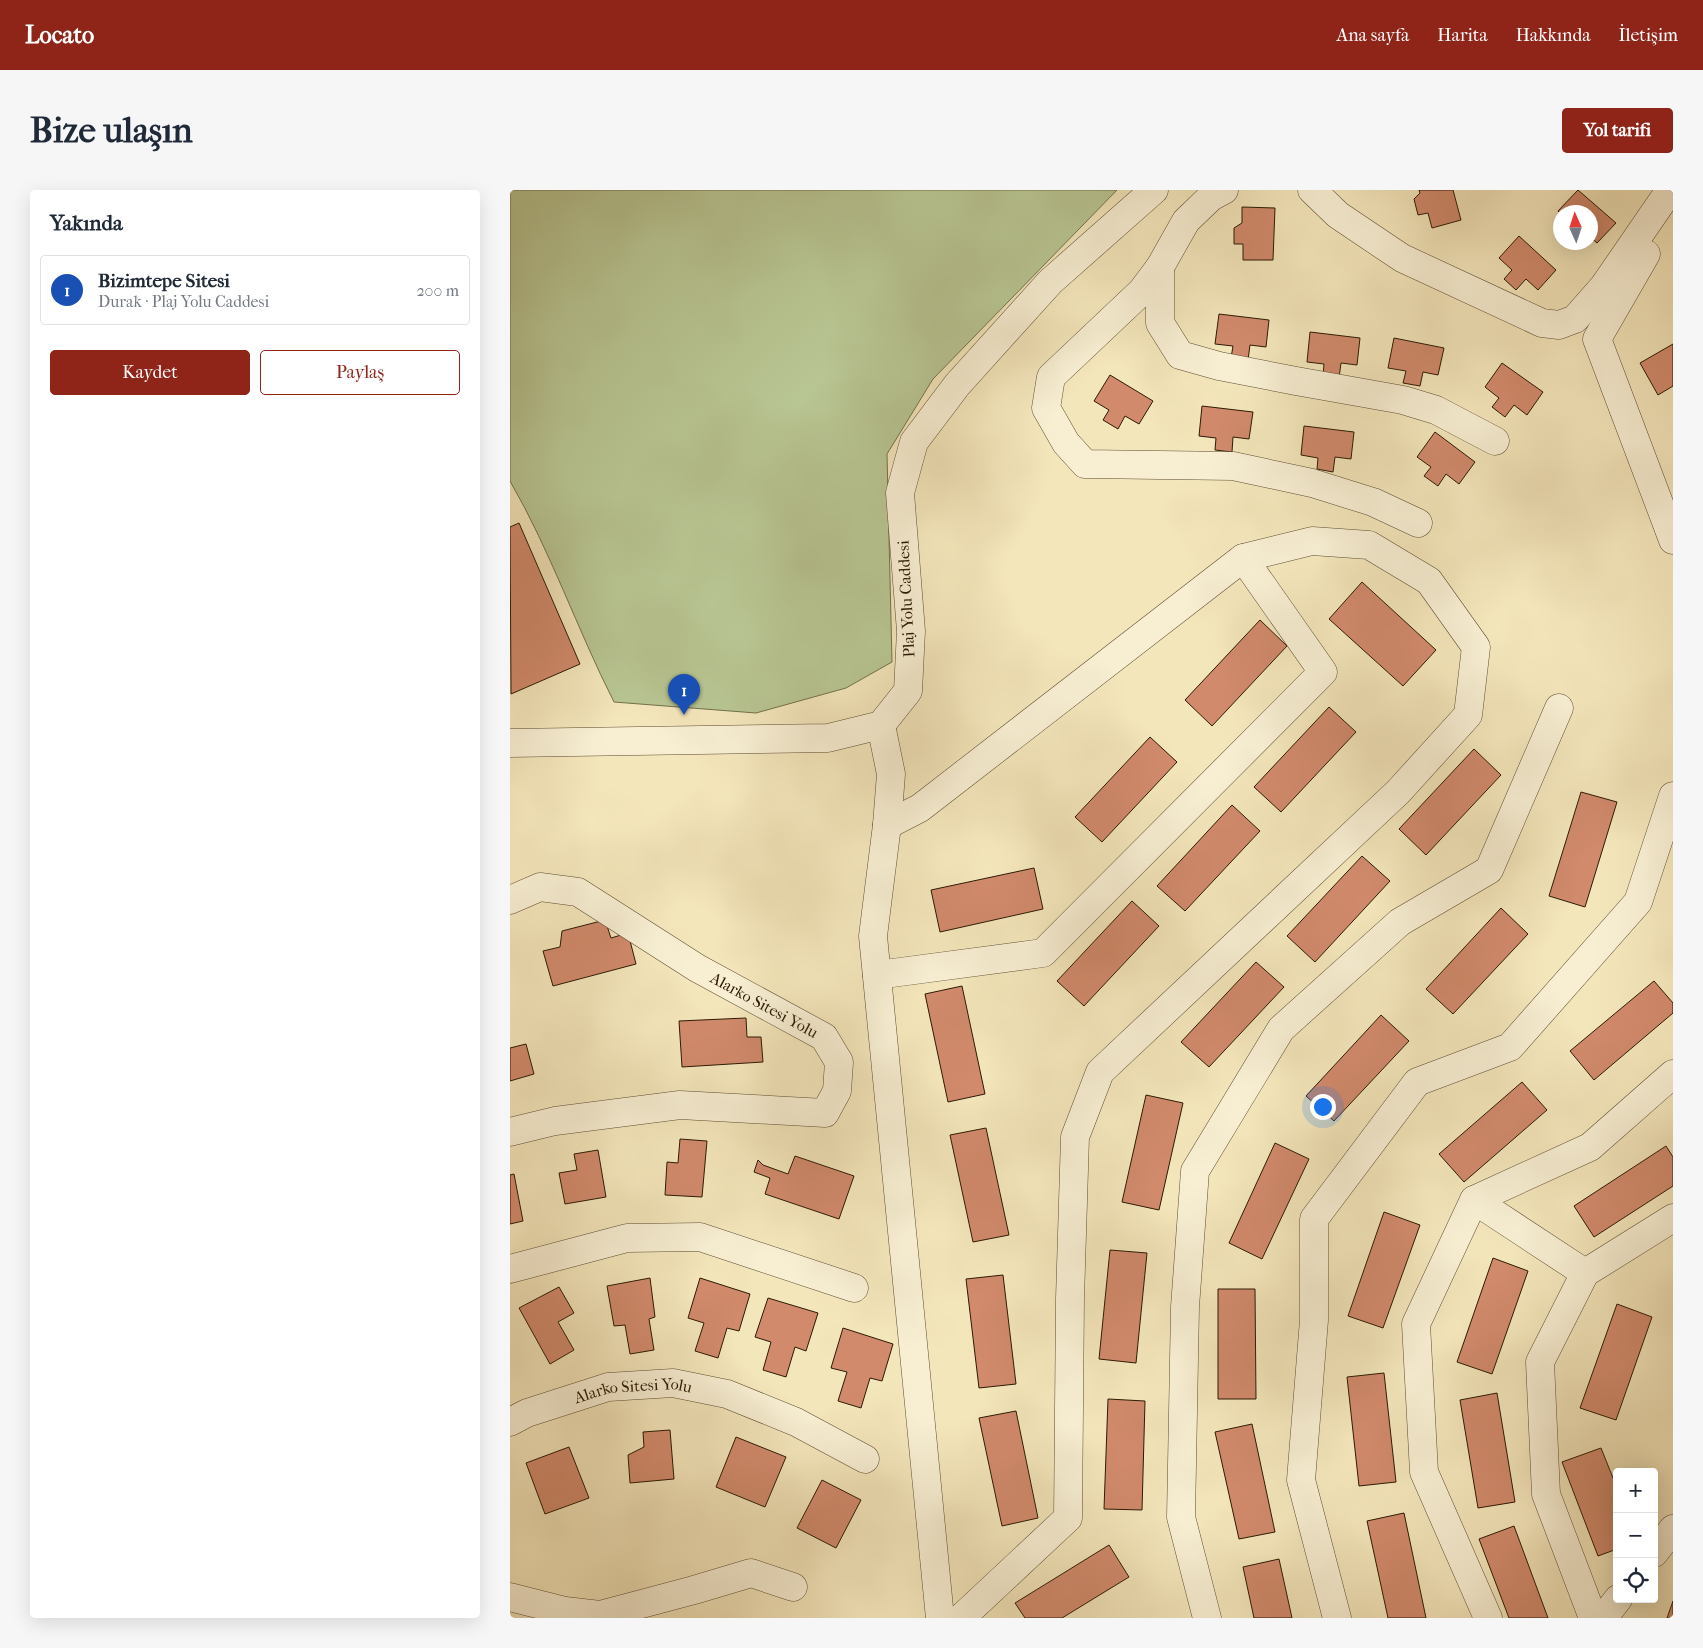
<!DOCTYPE html>
<html lang="tr">
<head>
<meta charset="utf-8">
<style>
	:root { --surface:#fff; --page:#f6f6f7; --text:#1f2937; --muted:#747a83; --line:#e0e1e3; --accent:#8f2418 }
	body { margin:0; font-family:"IM FELL French Canon",serif; background:var(--page); color:var(--text) }
	.controls { position:absolute; right:15px; bottom:15px; display:grid; overflow:hidden; border-radius:5px; box-shadow:0 5px 20px #0002 }
	.controls button { width:45px; height:45px; display:grid; place-items:center; padding:0; border:0; border-bottom:1px solid var(--line); background:var(--surface); color:var(--text); font:25px sans-serif }
	.compass { position:absolute; left:1043px; top:15px; width:45px; height:45px; border-radius:50%; background:var(--surface); box-shadow:0 5px 20px #0002; rotate:357deg }
	.you { position:absolute; left:812px; top:916px; width:18px; height:18px; margin:-12px; border:4px solid #fff; border-radius:50%; background:#1a73e8; box-shadow:0 0 0 8px #1a73e833 }
	.badge { display:grid; place-items:center; width:32px; height:32px; border-radius:50%; background:var(--accent); color:#fff; font-size:16px; font-weight:700 }
	.pin { position:absolute; translate:-50% -41px; filter:drop-shadow(0 1px 2px #0008) }
	.pin::after { content:''; position:absolute; top:26px; width:18px; height:15px; background:inherit; clip-path:polygon(0 0,100% 0,50% 100%) }
	.list { margin:0; padding:0; list-style:none }
	h2 { display:flex; justify-content:space-between; align-items:center; height:65px; margin:0; padding:0 20px; font-size:21px }
	h2 small { font-size:16px; font-weight:400; color:var(--muted) }
	.list li { display:grid; grid-template-columns:32px 1fr auto; gap:15px; align-items:center; box-sizing:border-box; height:70px; margin:0 10px 10px; padding:0 10px; border:1px solid var(--line); border-radius:5px }
	.list b { display:block; font-size:19px; white-space:nowrap }
	.list p { margin:0; font-size:16px; white-space:nowrap; color:var(--muted) }
	.list em { font-size:16px; font-style:normal; color:var(--muted) }
	.actions { display:flex; gap:10px; padding:15px 20px }
	.actions a { flex:1; padding:11px 0; border:1px solid var(--accent); border-radius:5px; text-align:center; font-size:18px; color:var(--accent) }
	.actions .main { background:var(--accent); color:#fff }
	.icon { flex:none; width:28px; height:28px; fill:none; stroke:currentColor; stroke-width:2; stroke-linecap:round; stroke-linejoin:round }
	.map { position:relative; flex:none; width:1163px; height:1428px; overflow:hidden; border-radius:5px }
	header { display:flex; align-items:center; gap:30px; box-sizing:border-box; height:70px; padding:0 25px; background:var(--accent); color:#fff }
	header strong { font-size:24px }
	nav { display:flex; gap:28px; margin-inline-start:auto; font-size:18px }
	.intro { display:flex; align-items:center; justify-content:space-between; box-sizing:border-box; height:120px; padding:0 30px }
	h1 { margin:0; font-size:35px }
	.button { padding:12px 22px; border-radius:5px; background:var(--accent); color:#fff; font-size:18px; font-weight:700 }
	main { display:flex; gap:30px; padding:0 30px }
	aside { flex:1; background:var(--surface); border-radius:5px; box-shadow:0 5px 20px #0002 }
	.map>svg:first-child { display:block }
	.green { fill:#b8c693; stroke:#72704b }
	.building { fill:#d18a6c; stroke:#2b1903 }
	.lines { fill:none; stroke-linecap:round; stroke-linejoin:round }
	.minor-casing { stroke:#5d4c31; stroke-width:29 }
	.minor { stroke:#f8efd3; stroke-width:28 }
	.labels { text-anchor:middle; dominant-baseline:central; stroke-width:4; stroke-linejoin:round; paint-order:stroke }
	.street-label { font-size:16px; fill:#2b1903; stroke:#f8efd3 }
</style>
</head>
<body>
<header>
<strong>Locato</strong>
<nav><a>Ana sayfa</a><a>Harita</a><a>Hakkında</a><a>İletişim</a></nav>
</header>
<div class="intro"><h1>Bize ulaşın</h1><a class="button">Yol tarifi</a></div>
<main>
<aside>
<h2>Yakında<small></small></h2>
<ul class="list">
<li><span class="badge" style="background:#1a4fb4">1</span><div><b>Bizimtepe Sitesi</b><p>Durak · Plaj Yolu Caddesi</p></div><em>200 m</em></li>
</ul>
<div class="actions"><a class="main">Kaydet</a><a>Paylaş</a></div>
</aside>
<div class="map">
<svg width="1163" height="1428" viewBox="0 0 1163 1428">
	<rect width="100%" height="100%" fill="#f4e6bb"/>
	<filter id="stains"><feTurbulence type="fractalNoise" baseFrequency=".004" numOctaves="4"/><feColorMatrix values="0 0 0 0 .2 0 0 0 0 .09 0 0 0 0 .02 0 0 0 .5 -.17"/></filter>
	<radialGradient id="worn" r=".72"><stop offset=".6" stop-color="#630" stop-opacity="0"/><stop offset="1" stop-color="#630" stop-opacity=".3"/></radialGradient>
	<!-- green -->
	<path class="green" d="M0,0H607L423,189L377,264L382,472L336,498L246,523L104,512C67,439 41,362 0,291Z"/>
	<!-- building -->
	<path class="building" d="M909,0H943L951,30L922,38L918,23L908,25L904,9L910,3Z
		M1068,0L1106,33L1087,53L1080,47V22L1050,23L1048,21Z
		M732,17L765,18L763,70H733V54H724V38L732,33Z
		M1009,46L1046,80L1028,100L1016,89L1006,100L994,89L1002,80L989,68Z
		M709,124L759,130L756,157L740,155L738,170L721,168L723,156L705,154Z
		M800,142L850,148L847,175L831,173L829,188L813,186L814,174L797,172Z
		M884,148L934,158L928,185L913,182L910,196L893,193L896,181L878,178Z
		M1163,154V196L1148,205L1130,173Z
		M992,173L1033,202L1017,225L1004,215L995,227L982,217L989,208L975,197Z
		M600,185L643,211L629,234L615,226L608,239L593,230L599,220L584,211Z
		M692,216L743,222L739,249L723,247L722,262L705,260L706,248L689,246Z
		M794,236L844,242L841,269L825,267L823,282L807,279L808,268L791,265Z
		M925,242L965,272L949,294L936,284L928,296L914,286L921,277L907,267Z
		M9,333L70,474L1,504L0,337Z
		M852,392L926,460L893,496L819,429Z
		M750,430L777,456L702,536L675,510Z
		M819,517L846,542L771,622L744,597Z
		M640,547L667,572L592,652L565,627Z
		M964,559L991,585L916,665L889,639Z
		M1071,602L1107,612L1075,717L1039,706Z
		M722,615L750,641L675,721L647,696Z
		M852,666L880,691L805,772L777,746Z
		M524,678L533,719L430,742L421,700Z
		M622,711L649,736L574,816L547,791Z
		M991,718L1018,744L943,824L916,799Z
		M95,730L101,748L118,743L126,774L43,796L33,761L50,757L52,741Z
		M746,772L774,797L699,877L671,852Z
		M1144,791L1163,813V823L1084,890L1060,861Z
		M452,796L475,904L438,912L415,804Z
		M871,825L899,851L824,931L796,906Z
		M236,828L237,847H251L253,872L172,877L169,831Z
		M16,854L24,884L0,891V858Z
		M1012,892L1037,920L954,992L929,964Z
		M636,905L673,913L649,1020L612,1012Z
		M476,938L499,1045L463,1052L440,945Z
		M170,949L197,951L192,1007L155,1005L157,972L168,973Z
		M765,953L799,969L752,1069L719,1053Z
		M1156,956L1163,967V996L1084,1047L1064,1016Z
		M88,960L96,1007L55,1014L49,983L67,980L64,964Z
		M285,966L344,986L329,1029L255,1004L260,988L244,982L248,970L253,975L278,984Z
		M4,984L13,1031L0,1034V985Z
		M874,1022L910,1035L873,1138L838,1126Z
		M600,1060L637,1063L626,1173L589,1169Z
		M983,1068L1018,1081L982,1184L947,1172Z
		M493,1085L506,1194L469,1198L456,1089Z
		M140,1088L145,1127L139,1129L144,1160L120,1164L115,1135L104,1136L97,1096Z
		M190,1088L240,1104L229,1141L217,1138L208,1168L185,1161L194,1133L178,1128Z
		M49,1097L64,1123L48,1132L64,1160L40,1174L9,1118Z
		M708,1099H745L746,1209H708Z
		M258,1108L308,1123L296,1161L285,1157L276,1187L253,1180L261,1152L245,1147Z
		M1107,1114L1142,1127L1106,1230L1070,1218Z
		M333,1138L383,1154L372,1191L360,1188L351,1218L328,1211L337,1182L321,1178Z
		M874,1183L886,1292L849,1296L837,1187Z
		M987,1203L1005,1312L968,1318L950,1210Z
		M598,1209L635,1211L632,1320L594,1319Z
		M506,1221L528,1328L492,1336L469,1228Z
		M742,1234L765,1342L729,1349L705,1242Z
		M160,1240L164,1289L120,1293L118,1265L134,1257L133,1242Z
		M226,1247L276,1267L255,1317L206,1297Z
		M59,1257L79,1308L35,1324L16,1273Z
		M1091,1258L1107,1298V1359L1088,1366L1052,1272Z
		M312,1290L351,1310L326,1358L287,1338Z
		M894,1323L916,1428H878L857,1331Z
		M1004,1336L1038,1428H999L969,1349Z
		M599,1355L619,1387L552,1428H515L505,1413Z
		M769,1369L782,1428H744L733,1377Z
		M1163,1411V1428H1157Z"/>
	<g class="lines">
		<!-- minor casing -->
		<g class="minor-casing">
			<g id="minor">
				<path d="M714,0L701,7L676,31L650,77L632,101L541,187L536,218L556,253L575,274L723,276L802,293L863,312L908,333"/>
				<path d="M802,0L828,25L892,68L1032,133L1049,135L1065,129L1094,96L1160,0"/>
				<path d="M1136,64L1087,149L1163,350"/>
				<path d="M650,77V133L670,165L709,176L786,191L893,210L926,220L985,251"/>
				<path d="M371,535L381,584L377,635L363,746L430,1428"/>
				<path d="M0,553L318,548L371,535L398,501L401,441L390,303L404,252L447,195L540,92L644,0"/>
				<path d="M377,635L410,618L733,368L802,351L859,355L919,391L966,457L958,525L888,602L590,882L565,947L560,1109L558,1328L451,1428"/>
				<path id="s1" d="M0,710L30,697L68,702L187,778L314,847L329,872L327,901L315,923L170,915L45,931L0,942"/>
				<path d="M367,785L533,763L813,482L733,368"/>
				<path d="M964,1010L1075,1083"/>
				<path d="M0,1079L117,1048L190,1047L344,1098"/>
				<path id="s2" d="M0,1232L17,1223L98,1197L163,1193L217,1204L286,1232L355,1269"/>
				<path d="M1144,1363L1163,1339"/>
				<path d="M0,1407L55,1421L90,1425L184,1400L241,1383L283,1397"/>
				<path d="M697,1428L671,1327L675,1117L685,981L771,839L890,732L979,680L1049,518"/>
				<path d="M827,1428L791,1290L804,1130V1029L907,892L1000,857L1128,712L1163,606"/>
				<path d="M978,1428L914,1282L906,1134L964,1010L1080,957L1163,884"/>
				<path d="M1083,1428L1036,1304L1030,1172L1075,1083L1163,1028"/>
				<path d="M1093,1428L1108,1409"/>
			</g>
		</g>
		<!-- minor -->
		<use href="#minor" class="minor"/>
	</g>
	<g class="labels">
		<!-- street labels -->
		<g class="street-label">
			<text transform="translate(396 409) rotate(-93)">Plaj Yolu Caddesi</text>
			<text stroke="none"><textPath href="#s1" startOffset="289">Alarko Sitesi Yolu</textPath></text>
			<text stroke="none"><textPath href="#s2" startOffset="129">Alarko Sitesi Yolu</textPath></text>
		</g>
	</g>
	<rect width="100%" height="100%" filter="url(#stains)"/>
	<rect width="100%" height="100%" fill="url(#worn)"/>
</svg>
<div class="controls">
<button>+</button>
<button>−</button>
<button><svg class="icon" aria-label="locate" viewBox="0 0 24 24"><circle cx="12" cy="12" r="6"/><path d="M12 2v4M12 18v4M2 12h4M18 12h4"/></svg></button>
</div>
<svg class="compass" viewBox="-18 -18 36 36"><path d="M0-13l5 13h-10z" fill="#e53935"/><path d="M0 13l5-13h-10z" fill="#747a83"/></svg>
<div class="you"></div>
<div class="pin badge" style="left:174px;top:525px;background:#1a4fb4">1</div>
</div>
</main>
</body>
</html>
